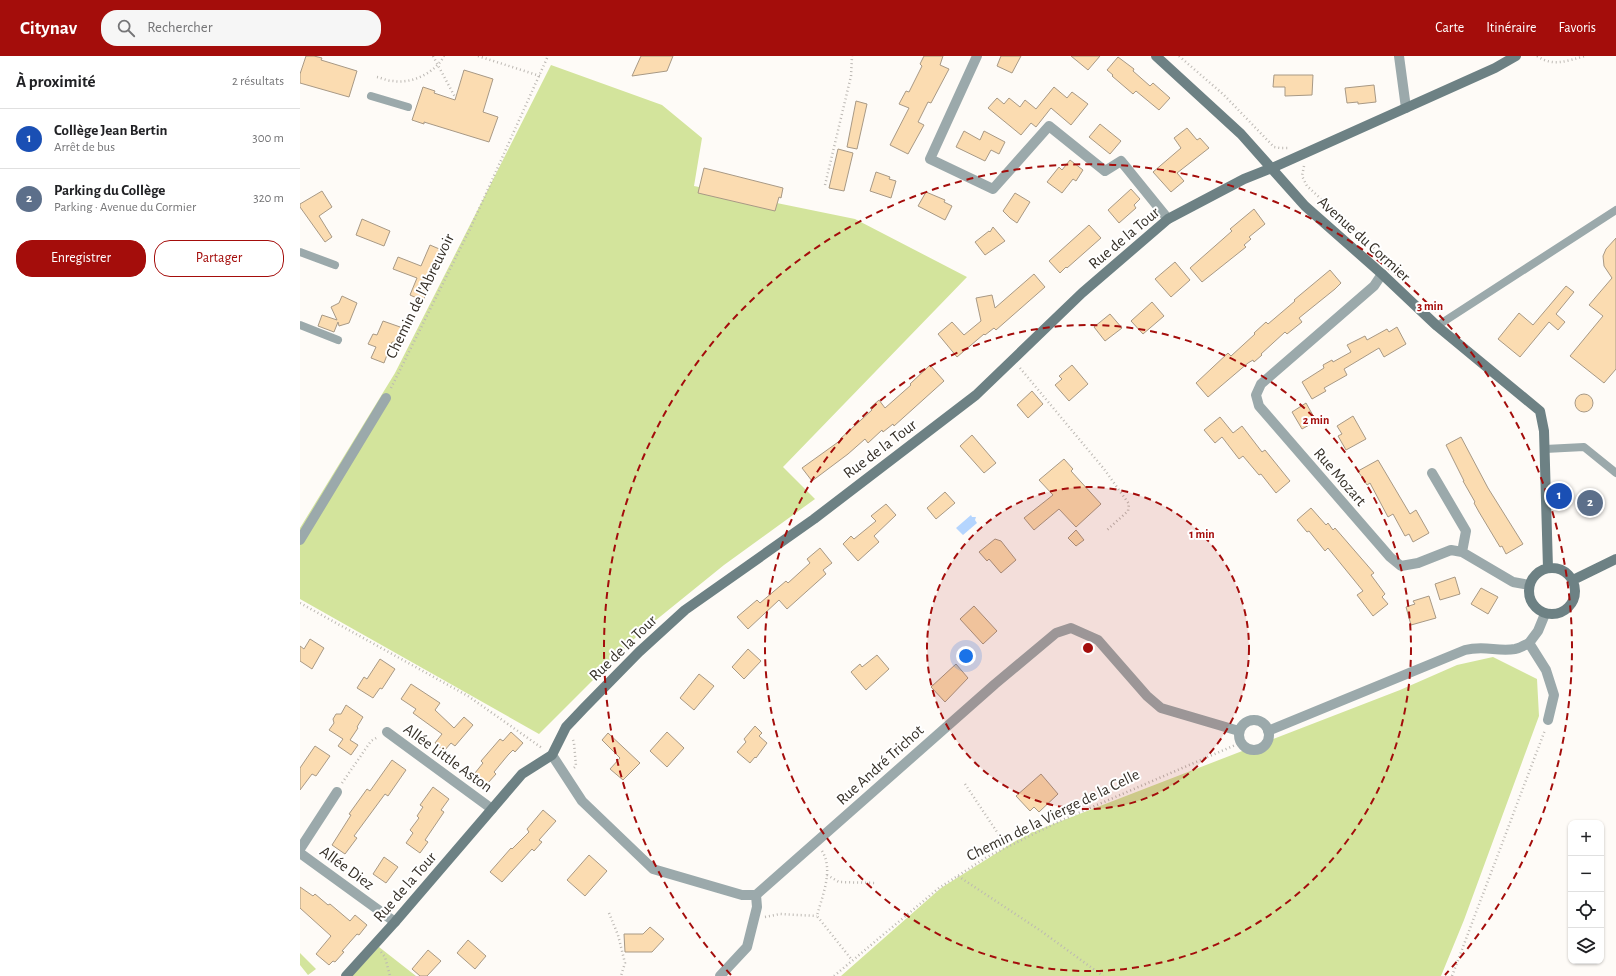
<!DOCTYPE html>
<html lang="fr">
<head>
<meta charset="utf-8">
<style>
	:root { --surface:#fff; --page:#f6f6f6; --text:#202124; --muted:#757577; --line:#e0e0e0; --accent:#a40d0b }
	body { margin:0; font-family:"Alegreya Sans",sans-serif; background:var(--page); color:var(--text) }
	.controls { position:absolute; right:12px; bottom:12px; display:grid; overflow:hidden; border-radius:8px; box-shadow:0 1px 3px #0004 }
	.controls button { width:36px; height:36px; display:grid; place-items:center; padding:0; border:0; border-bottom:1px solid var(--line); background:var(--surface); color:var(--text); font:20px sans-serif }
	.you { position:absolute; left:666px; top:600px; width:14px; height:14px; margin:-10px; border:3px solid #fff; border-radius:50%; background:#1a73e8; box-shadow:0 0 0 6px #1a73e833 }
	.badge { display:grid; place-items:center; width:26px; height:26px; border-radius:50%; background:var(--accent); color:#fff; font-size:13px; font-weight:700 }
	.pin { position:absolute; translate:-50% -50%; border:2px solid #fff; box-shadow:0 1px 4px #0006 }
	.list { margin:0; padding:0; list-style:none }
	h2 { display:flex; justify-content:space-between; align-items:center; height:52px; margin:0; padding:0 16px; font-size:17px }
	h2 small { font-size:13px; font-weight:400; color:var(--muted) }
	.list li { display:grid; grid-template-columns:26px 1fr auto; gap:12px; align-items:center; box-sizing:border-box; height:60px; padding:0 16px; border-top:1px solid var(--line) }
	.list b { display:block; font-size:15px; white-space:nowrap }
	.list p { margin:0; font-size:13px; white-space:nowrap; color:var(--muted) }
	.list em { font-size:13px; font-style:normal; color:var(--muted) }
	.actions { display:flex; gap:8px; padding:12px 16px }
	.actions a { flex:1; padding:9px 0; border:1px solid var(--accent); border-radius:16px; text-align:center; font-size:14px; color:var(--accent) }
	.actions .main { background:var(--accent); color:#fff }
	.icon { flex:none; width:22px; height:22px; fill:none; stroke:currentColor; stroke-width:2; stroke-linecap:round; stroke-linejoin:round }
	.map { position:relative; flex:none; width:1316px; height:920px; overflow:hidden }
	header { display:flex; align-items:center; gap:24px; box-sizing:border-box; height:56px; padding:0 20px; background:var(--accent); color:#fff }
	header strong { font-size:19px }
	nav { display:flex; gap:22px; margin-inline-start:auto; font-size:14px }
	.search { width:280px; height:36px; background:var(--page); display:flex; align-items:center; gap:10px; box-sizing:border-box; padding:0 14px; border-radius:16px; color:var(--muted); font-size:15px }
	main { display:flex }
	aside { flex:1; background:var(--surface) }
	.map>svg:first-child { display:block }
	.green { fill:#d3e49c }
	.water { fill:#b5d5fe }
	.building { fill:#fbdcb1; stroke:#a89985 }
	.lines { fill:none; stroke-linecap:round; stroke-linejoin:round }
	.path { stroke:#bcb8b3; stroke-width:2.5; stroke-dasharray:1 3; stroke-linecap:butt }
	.lane { stroke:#9ba9ab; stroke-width:8 }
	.street { stroke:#9ba9ab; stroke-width:10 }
	.secondary { stroke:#6d8184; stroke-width:10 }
	.ring { fill:none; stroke:#a40d0b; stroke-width:2; stroke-dasharray:7 5 }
	.labels { text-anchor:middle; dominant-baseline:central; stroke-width:4; stroke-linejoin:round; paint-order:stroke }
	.street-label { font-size:16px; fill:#352f27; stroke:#fff }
	.centre { fill:#a40d0b; stroke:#fff; stroke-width:2 }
	.ring-label { font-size:12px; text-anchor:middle; font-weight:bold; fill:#a40d0b; stroke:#fff; stroke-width:4; stroke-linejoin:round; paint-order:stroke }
</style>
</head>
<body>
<header>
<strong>Citynav</strong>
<div class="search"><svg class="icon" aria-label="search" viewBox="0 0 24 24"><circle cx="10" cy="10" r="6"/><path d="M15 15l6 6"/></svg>Rechercher</div>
<nav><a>Carte</a><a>Itinéraire</a><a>Favoris</a></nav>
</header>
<main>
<aside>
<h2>À proximité<small>2 résultats</small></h2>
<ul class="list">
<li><span class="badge" style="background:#1a4fb4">1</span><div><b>Collège Jean Bertin</b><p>Arrêt de bus</p></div><em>300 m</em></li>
<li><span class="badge" style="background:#5c6f8a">2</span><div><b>Parking du Collège</b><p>Parking · Avenue du Cormier</p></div><em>320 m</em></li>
</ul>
<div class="actions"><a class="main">Enregistrer</a><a>Partager</a></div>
</aside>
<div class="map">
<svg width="1316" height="920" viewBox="0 0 1316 920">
	<rect width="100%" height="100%" fill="#fefbf7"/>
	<!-- green -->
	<path class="green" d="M251,9L362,49L402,82L394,130L555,163L667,221L483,411L515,443L424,509L340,577L239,678L0,543V472L95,317Z
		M1193,601L1237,623L1239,660L1164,864L1141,920H541L641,832L725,779L1100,634L1157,609Z
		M79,891L116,920H52Z
		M0,897L16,913L8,919L0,909Z"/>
	<!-- water -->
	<path class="water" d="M671,459L672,461H676L675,464L677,467L663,479L656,472Z"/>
	<!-- building -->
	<path class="building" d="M6,0H14L22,2L21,4L57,15L49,41L0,27V18Z
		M341,0H373L367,15L332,20Z
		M624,0H643L640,9L649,13L631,47L628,46L618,66L624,69L608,98L590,89L609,52L599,48L606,35L609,36L622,10L620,8Z
		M701,0H721L712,17L697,10Z
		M771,0H800L788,14Z
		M818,1L834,13L833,15L850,30L853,27L870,42L859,54L836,35L833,38L812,20L813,19L807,14Z
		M164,14L193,23L183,56L198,61L189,86L124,66V68L112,64L123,31L135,35L134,37L155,44Z
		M974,19H1013L1012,39L985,40V31H973Z
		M1074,29L1076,46L1058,48V46L1047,47L1045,32Z
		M754,31L767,42L772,36L788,48L771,69L751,52L736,71L731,67L721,79L688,52L697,42L704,48L709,42L720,51L725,44L736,53Z
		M556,45L567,48L557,93L547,91Z
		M800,68L821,85L810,98L789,81Z
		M887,72L897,84L900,82L909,92L877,117L884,125L871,136L853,116L881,92L874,82Z
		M664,75L680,84L684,75L705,86L699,98L691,94L685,105L656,91Z
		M538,93L553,97L544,135L529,132Z
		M770,104L783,114L776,125L773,123L762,137L747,126L759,111L762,114Z
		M404,112L483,132L481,142L479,141L475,155L398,137Z
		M576,116L590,121L589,123L596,125L591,142L570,135Z
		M831,133L840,143L834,149L836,152L819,167L808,154Z
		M22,135L32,151L19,160L32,181L25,186L0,151V148Z
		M626,136L645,144L644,146L652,150L645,164L618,150Z
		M715,137L730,146L717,167L710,162L703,155Z
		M954,153L965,168L949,181L951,183L944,189L946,191L902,226L890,212L932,175L930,173Z
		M62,163L90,175L84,190L56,179Z
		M789,169L801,182L767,212L766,211L760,217L749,205Z
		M693,171L705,185L685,199L675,186L689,175L690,176Z
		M1316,182V313L1304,327L1270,300L1303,260L1289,249L1312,222L1304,210L1303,200L1306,193Z
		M130,189L144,195L123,245L110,239L117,222L93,213L98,201L121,210Z
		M875,206L890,224L871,241L855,223Z
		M1030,214L1041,227L1035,233L999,262L1002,266L987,278L985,276L961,298L962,299L954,306L953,304L948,307L908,341L896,327L928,297L931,300L955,278L954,277L966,266L968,268L995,245L994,244Z
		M734,218L745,231L696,274L694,272L685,279L684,278L657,301L638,278L652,266L664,279L681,265L676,242L692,239L695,252Z
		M1266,230L1274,236L1256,258L1265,266L1258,274L1249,266L1220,301L1198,283L1219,257L1233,269Z
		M42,240L57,247L49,267L39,270L38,266L34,276L18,270L22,259L37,264L31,251L39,247Z
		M852,246L864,260L843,278L831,265Z
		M810,258L822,272L805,285L794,271Z
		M83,265L103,272L97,287L92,286L84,307L71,302L76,291L68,288L73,278L77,279Z
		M1097,271L1106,288L1084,301L1079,292L1044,313L1047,319L1024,332L1026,335L1012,343L1002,326L1024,312L1023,309L1032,304L1033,306L1051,296L1047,289L1065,280L1067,284L1087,273L1089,276Z
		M630,309L644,325L594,370L593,368L583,376L582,374L568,387L565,383L548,398L512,425L502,412L541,384L540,383L572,354L570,352L579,344L585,352L611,329L610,328Z
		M772,309L788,328L769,345L755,329L762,323L759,320Z
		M732,335L743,348L728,362L717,349Z
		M1275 347a9 9 0 1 1 18 0a9 9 0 1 1-18 0Z
		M1006,347L1015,363L1010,366L1011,368L1002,373L992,356Z
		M1053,360L1066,383L1046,394L1038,380L1042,378L1037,370Z
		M920,361L933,377L942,370L962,396L965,394L990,425L976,437L961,418L959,419L943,400L939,403L922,381L915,387L904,374Z
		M672,379L696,407L684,417L660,390Z
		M1161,381L1188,432L1223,488L1206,498L1202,490L1200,491L1179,456L1174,447L1175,446L1163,425H1164L1146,389Z
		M764,403L773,413L771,415L801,448L776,471L759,453L734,474L724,462L753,439L739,424Z
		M1078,404L1110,458L1116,454L1129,477L1113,486L1109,478L1105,480L1093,458L1088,461L1070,427L1067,429L1058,415Z
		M645,436L655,447L636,463L627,452Z
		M586,448L596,459L574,480L579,486L558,505L543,488L551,480L554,483L576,465L571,460Z
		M1011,452L1026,469L1028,467L1033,474L1035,472L1074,517L1071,519L1085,538L1082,541L1088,548L1073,560L1057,539L1063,535L1028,492L1025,495L1009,475L1007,476L997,464Z
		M776,474L784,484L776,490L768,482Z
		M695,483L701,485L716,504L701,517L689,503L687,505L679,496Z
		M520,492L532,507L523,514L526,518L487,553L479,544L448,573L437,561L457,544L460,547L486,525L488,527L510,507L507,503Z
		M1155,521L1160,538L1140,544L1135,528Z
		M1181,532L1198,541L1188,558L1171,548Z
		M1129,540L1136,562L1111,569L1106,551L1115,548L1113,545Z
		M674,550L697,575L683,588L660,563Z
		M10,583L24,592L12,613L0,605V590L4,593Z
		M448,593L461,605L444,623L432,611Z
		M577,599L589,613L566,634L551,616L560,608L562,611Z
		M80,603L95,613L82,633L80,632L73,642L57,632L64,621L67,623Z
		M656,608L668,622L645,646L631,631Z
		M399,618L414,630L394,654L380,642Z
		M111,628L140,647L135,654L154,672L164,661L173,669L155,690L151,687L144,695L135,687L142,678L113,657L116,653L101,643Z
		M46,649L63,661L57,671L58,672L50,684L58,689L51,699L38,690L43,683L29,674L34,667L33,663L36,658H41Z
		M455,670L462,677L459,680L467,687L456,702L455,701L450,707L437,696L446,686L444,683Z
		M211,676L223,687L215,696L213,694L208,699L194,716L196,718L187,728L175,717L183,707L181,705L200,683L203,685Z
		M367,676L384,692L367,711L350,695Z
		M308,677L340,707L323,724L310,713L320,702L302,684Z
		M15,690L30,700L16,720L12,718L0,734V712Z
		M92,704L106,714L88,740L85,738L54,780L57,782L45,798L32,789L51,759L49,758L67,733L70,735Z
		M741,718L758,738L739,756L734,751L730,755L716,740Z
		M133,731L149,743L141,754L144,756L125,784L128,786L120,797L106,787L113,777L110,774L119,762L117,760L123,751L120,749Z
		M243,754L256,765L239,784L242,786L234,795L232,793L202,826L190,816L211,792L212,793L229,776L227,773Z
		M289,799L307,815L285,840L267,824Z
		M84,801L98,811L86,827L73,818Z
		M0,831L13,840L15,838L28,849L30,848L50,865L55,859L67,869L59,879L57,878L42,895L44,896L35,906L33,905L29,909L16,898L31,880L0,852Z
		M350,871L364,883L352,896H325L324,878H343Z
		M168,884L186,900L175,913L157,897Z
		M128,894L141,905L127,920H120L112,913Z"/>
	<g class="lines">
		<!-- path -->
		<path class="path" d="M133,0L155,41
			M178,0L240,20
			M879,0L924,39L974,91L980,92H988
			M1237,0C1253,11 1267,5 1285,0
			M77,21C82,22 87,25 93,25C112,28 135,17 144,0
			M1004,110L1002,120L1007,130L1089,206
			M525,129L551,20L552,0
			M720,312L804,413L829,448L828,455L807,474
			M91,332L170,173L248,0
			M0,547L168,640L242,692
			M273,684L274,687L276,710L273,713
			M42,727L71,685L78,681
			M665,728L707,791
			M522,795C534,814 522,840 517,860L552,904
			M527,819L539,826L576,827
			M658,820L741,875L803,920
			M309,857L318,879L325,907L321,920
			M465,861L480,858L517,860
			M81,896L85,901L90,920
			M534,920L639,832L687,801L760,765L940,687
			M1152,920L1245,674"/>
		<!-- lane -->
		<path class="lane" d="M71,40L108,51
			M0,196L35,209
			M0,269L38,284
			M1137,270L1316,154
			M1245,393L1284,391L1316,417"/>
		<!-- street -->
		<path class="street" d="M677,0L630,103L693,133L749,70L805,115L821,105L868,163
			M1099,0L1106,52
			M1082,218L1074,230L961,328L956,339L959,350L1090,501L1101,510L1118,507L1151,494L1162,496L1213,526L1229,529
			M1132,417L1166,475L1162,496
			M0,484L86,342
			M1245,558L1238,575L1229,587L1246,614L1254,639L1248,664
			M939 679a15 15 0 1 1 30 0a15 15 0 1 1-30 0Z
			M968,675L1165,594C1185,589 1197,596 1215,593C1220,592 1225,589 1229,587
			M87,676L192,753
			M252,699L282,745L353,813L442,839H456L695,628L756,577L771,572L798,584L847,640L861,652L939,675
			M0,793L37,736
			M0,797L95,866
			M420,920L447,891L457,851L456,839"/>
		<!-- secondary -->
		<path class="secondary" d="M856,0L941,78L1005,150L1082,218L1137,270L1240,355L1244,375L1248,512
			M1229 535a23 23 0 1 1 46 0a23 23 0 1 1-46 0Z
			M1273,524L1316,503
			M46,920L95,866L222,718L252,699L266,671L284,652L339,596L385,554L514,463L676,339L782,237L868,163L944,123L972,112L1195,12L1216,0"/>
	</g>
	<!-- distance rings -->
	<circle cx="788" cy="592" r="161" fill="#a40d0b" fill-opacity=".12"/>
	<g class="ring">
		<circle cx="788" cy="592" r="161"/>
		<circle cx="788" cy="592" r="323"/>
		<path d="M431 919A484 484 0 1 1 1145 919"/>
	</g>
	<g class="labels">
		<!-- street labels -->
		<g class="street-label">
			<text transform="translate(824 182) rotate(-40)">Rue de la Tour</text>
			<text transform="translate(1064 183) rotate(42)">Avenue du Cormier</text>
			<text transform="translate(120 240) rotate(-64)">Chemin de l'Abreuvoir</text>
			<text transform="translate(580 393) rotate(-37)">Rue de la Tour</text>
			<text transform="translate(1040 421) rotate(49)">Rue Mozart</text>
			<text transform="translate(323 592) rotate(-44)">Rue de la Tour</text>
			<text transform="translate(148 702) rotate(36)">Allée Little Aston</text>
			<text transform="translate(580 709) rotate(-42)">Rue André Trichot</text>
			<text transform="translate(753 759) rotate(-26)">Chemin de la Vierge de la Celle</text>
			<text transform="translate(47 812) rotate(36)">Allée Diez</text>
			<text transform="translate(105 831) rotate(-49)">Rue de la Tour</text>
		</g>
	</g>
	<circle cx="788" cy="592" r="6" class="centre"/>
	<g class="ring-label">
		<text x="1130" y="254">3 min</text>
		<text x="1016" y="368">2 min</text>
		<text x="902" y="482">1 min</text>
	</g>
</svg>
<div class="controls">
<button>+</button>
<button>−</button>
<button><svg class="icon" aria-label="locate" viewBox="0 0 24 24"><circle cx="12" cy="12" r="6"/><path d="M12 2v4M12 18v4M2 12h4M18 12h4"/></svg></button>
<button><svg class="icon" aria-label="layers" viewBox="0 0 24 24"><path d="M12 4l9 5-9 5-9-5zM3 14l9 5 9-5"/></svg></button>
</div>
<div class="you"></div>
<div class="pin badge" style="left:1259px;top:440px;background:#1a4fb4">1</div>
<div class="pin badge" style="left:1290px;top:447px;background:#5c6f8a">2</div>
</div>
</main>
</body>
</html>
